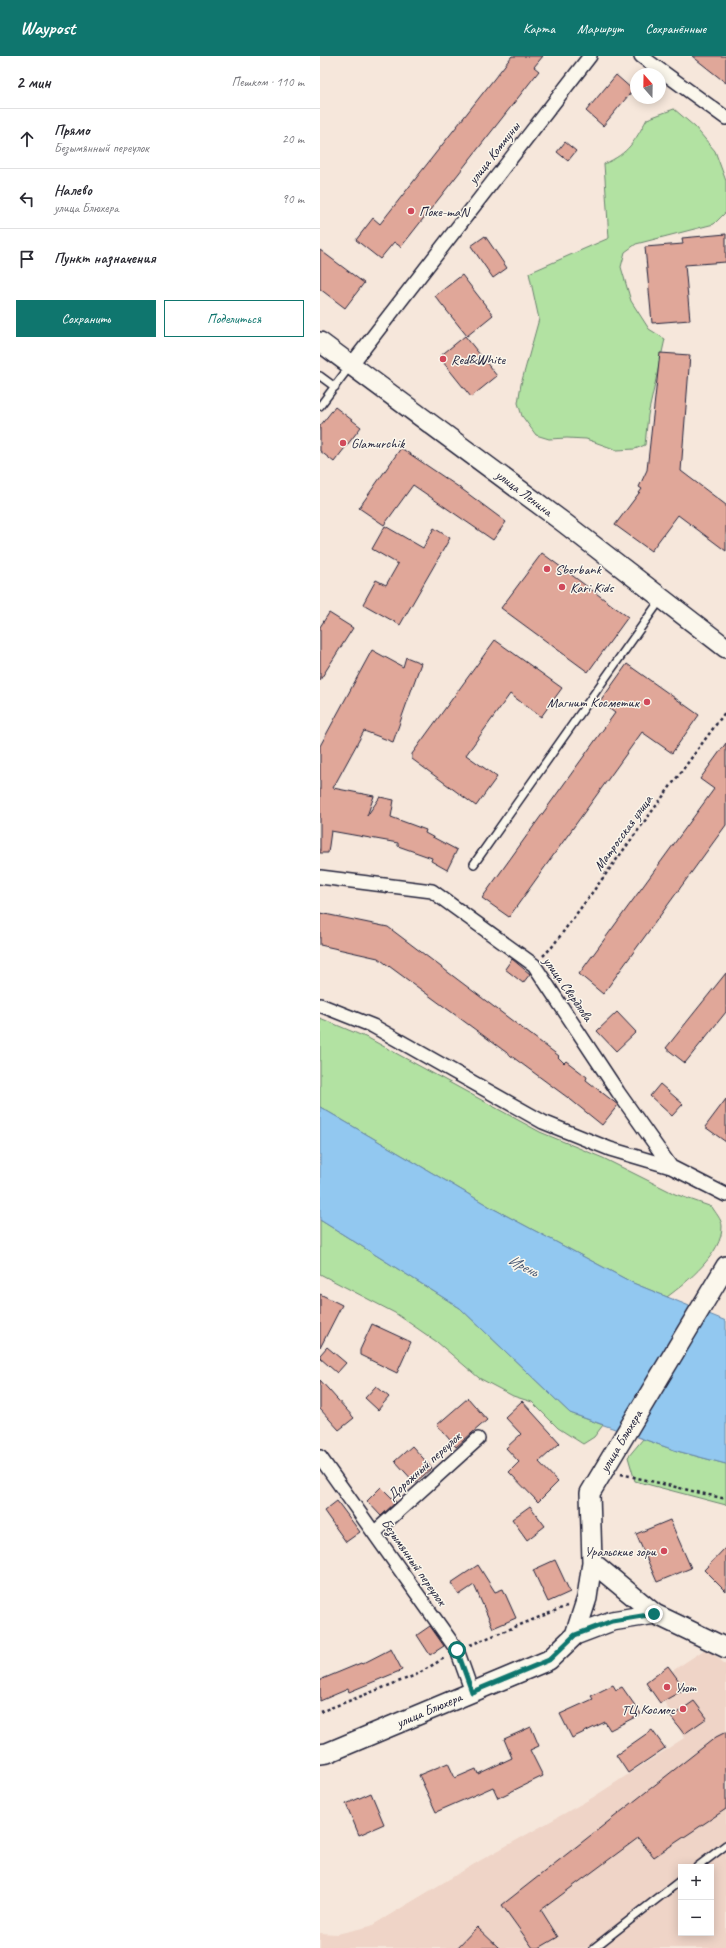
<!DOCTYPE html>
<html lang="ru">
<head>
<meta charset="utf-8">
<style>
	:root { --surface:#fff; --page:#f7f7f7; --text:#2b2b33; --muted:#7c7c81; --line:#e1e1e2; --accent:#0f766e }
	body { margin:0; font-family:Caveat,sans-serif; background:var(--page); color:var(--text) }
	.controls { position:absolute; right:12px; bottom:12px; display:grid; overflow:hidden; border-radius:0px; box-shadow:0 2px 10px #0003 }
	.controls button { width:36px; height:36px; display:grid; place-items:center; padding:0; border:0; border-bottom:1px solid var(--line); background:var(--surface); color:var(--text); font:20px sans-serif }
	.compass { position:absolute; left:310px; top:12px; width:36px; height:36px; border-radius:50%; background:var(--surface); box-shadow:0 2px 10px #0003; rotate:340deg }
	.stop { position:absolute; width:12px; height:12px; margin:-9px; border:3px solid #0f766e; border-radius:50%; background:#fff }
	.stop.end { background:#0f766e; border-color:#fff; box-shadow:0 1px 4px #0008 }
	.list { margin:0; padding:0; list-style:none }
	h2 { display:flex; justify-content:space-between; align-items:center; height:52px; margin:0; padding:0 16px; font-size:17px }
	h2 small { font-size:13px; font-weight:400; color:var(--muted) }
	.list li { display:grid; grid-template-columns:26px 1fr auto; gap:12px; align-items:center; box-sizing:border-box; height:60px; padding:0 16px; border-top:1px solid var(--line) }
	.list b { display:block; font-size:15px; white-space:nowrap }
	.list p { margin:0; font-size:13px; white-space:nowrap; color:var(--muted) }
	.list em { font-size:13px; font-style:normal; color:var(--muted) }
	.actions { display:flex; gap:8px; padding:12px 16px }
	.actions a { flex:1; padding:9px 0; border:1px solid var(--accent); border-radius:0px; text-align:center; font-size:14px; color:var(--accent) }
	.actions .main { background:var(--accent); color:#fff }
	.icon { flex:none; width:22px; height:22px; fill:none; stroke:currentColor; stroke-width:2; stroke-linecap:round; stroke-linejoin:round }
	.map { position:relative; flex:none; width:406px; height:1892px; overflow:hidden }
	header { display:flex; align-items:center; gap:24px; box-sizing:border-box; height:56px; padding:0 20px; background:var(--accent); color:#fff }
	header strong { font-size:19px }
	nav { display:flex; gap:22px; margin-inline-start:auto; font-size:14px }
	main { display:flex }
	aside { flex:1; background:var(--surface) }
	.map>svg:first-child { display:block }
	.built { fill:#efd4c7; fill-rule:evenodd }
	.green { fill:#b2e2a2; stroke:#6a826e }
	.water { fill:#92c8f0; stroke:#6586a8 }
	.building { fill:#e0a799; stroke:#22223b }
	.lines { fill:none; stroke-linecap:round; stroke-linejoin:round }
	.lane-casing { stroke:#22223b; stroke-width:10 }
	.street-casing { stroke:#22223b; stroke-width:16 }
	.secondary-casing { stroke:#22223b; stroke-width:22 }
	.path { stroke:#22223b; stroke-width:2.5; stroke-dasharray:3 3; stroke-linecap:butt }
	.lane { stroke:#fbf7ec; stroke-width:7 }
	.street { stroke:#fbf7ec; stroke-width:13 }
	.secondary { stroke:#fbf7ec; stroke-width:19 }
	.route { stroke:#0f766e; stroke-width:5 }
	.poi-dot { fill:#d1495b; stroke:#fbf7ec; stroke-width:1.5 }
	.labels { text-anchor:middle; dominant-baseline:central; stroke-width:3; stroke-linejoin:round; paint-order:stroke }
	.street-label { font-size:14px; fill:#22223b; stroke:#fbf7ec }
	.poi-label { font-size:14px; fill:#22223b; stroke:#fbf7ec; text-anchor:start }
	.water-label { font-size:15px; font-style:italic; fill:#445471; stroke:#fbf7ec }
</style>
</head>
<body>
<header>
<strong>Waypost</strong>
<nav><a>Карта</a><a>Маршрут</a><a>Сохранённые</a></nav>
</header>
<main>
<aside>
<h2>2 мин<small>Пешком · 110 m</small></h2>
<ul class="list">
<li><svg class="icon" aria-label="ahead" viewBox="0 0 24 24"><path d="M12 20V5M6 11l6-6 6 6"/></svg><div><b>Прямо</b><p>Безымянный переулок</p></div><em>20 m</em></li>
<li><svg class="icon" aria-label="left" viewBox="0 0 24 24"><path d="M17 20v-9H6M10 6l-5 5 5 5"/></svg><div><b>Налево</b><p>улица Блюхера</p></div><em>90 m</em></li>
<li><svg class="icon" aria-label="arrive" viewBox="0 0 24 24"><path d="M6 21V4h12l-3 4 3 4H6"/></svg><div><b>Пункт назначения</b></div></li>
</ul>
<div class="actions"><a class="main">Сохранить</a><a>Поделиться</a></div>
</aside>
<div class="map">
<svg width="406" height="1892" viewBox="0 0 406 1892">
	<rect width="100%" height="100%" fill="#f6e7db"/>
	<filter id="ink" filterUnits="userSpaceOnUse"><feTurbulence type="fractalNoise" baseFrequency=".025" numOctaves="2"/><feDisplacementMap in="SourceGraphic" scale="8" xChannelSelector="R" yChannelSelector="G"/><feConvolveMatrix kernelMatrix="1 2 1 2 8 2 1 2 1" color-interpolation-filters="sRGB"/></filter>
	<g filter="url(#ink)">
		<!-- built -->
		<path class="built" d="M387,1592L406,1609V1892H0V1877L17,1878L51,1870L161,1804L272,1742L364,1682L334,1627ZM361,1811H391V1877H361Z"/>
		<!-- green -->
		<path class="green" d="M354,53L375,71L395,95L406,125V156L394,168L316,188L305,196L301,211L311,245L329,273L345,283L328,359L325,389L315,393L297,394L266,383L247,382L229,383L216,379L202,360L198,347L201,328L219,263L209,217L289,182L284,108C309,97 314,86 327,63Z
			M0,962L50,983L220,1076L283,1102L355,1138L392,1151C395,1156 402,1164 402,1170C403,1197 367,1226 347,1241L313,1227L172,1152L0,1051Z
			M0,1164L140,1252L250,1357L283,1369L274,1381L263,1388L238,1372L212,1346L193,1340L159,1322L117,1286L75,1257L0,1218Z
			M323,1383L357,1395L406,1408V1449L315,1425L308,1401Z"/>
		<!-- water -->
		<path class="water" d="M0,1051L172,1152L313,1227L406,1265V1408L357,1395L250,1357L140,1252L0,1164Z"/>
		<!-- building -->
		<path class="building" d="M192,0H223L214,11L219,15L81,191L74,186L60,203L36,184L53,162L60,168Z
			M372,0H406V27Z
			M296,19L313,34L283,70L266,55Z
			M245,86L256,95L248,105L237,96Z
			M406,178V206L365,209L370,264L332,267L325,191L363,188L362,182Z
			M165,180L187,212L173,222L151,190Z
			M0,194L44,227L25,252L0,233Z
			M142,219L173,259L147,280L115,240Z
			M145,280L177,320L151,341L119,301Z
			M340,297L370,299L361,415L406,449V495L358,459L331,495L295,469L322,433L319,431L327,414Z
			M15,351L41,371L14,406L0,395V370Z
			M81,392L143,434L186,466L173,484L93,429L64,469L39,452Z
			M65,470L103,492L114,472L130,482L80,569L43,548L56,524L66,529L78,508L52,493Z
			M222,497L308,561L268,616L181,552Z
			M9,557L33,572L0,624V571Z
			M175,584L242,632L221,661L190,638L146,699L177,721L156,750L92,703V698Z
			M52,594L83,611L86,601L101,607L73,686L44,675L13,732L54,740L47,760L60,741L74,744L71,761L106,774L105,777L137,794L127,814L111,805L112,802L78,790V787L11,775L8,797H0V690Z
			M307,608L379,659L352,697L322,676L189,861L162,842L295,657L280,646Z
			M406,687V769L283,938L259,918L394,733L380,723Z
			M0,857L68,871L239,1000L238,1001L244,1007L246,1005L267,1021L266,1024L298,1049L282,1069L251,1044L58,902L0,889Z
			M192,903L210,918L203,927L185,913Z
			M406,917V956L365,1007L346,992Z
			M297,956L316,976L296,995L277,975Z
			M340,1028L363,1048L352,1060L330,1040Z
			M406,1043V1086L385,1071Z
			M0,1238L22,1249L0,1292Z
			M52,1268L91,1286L77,1317L40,1299V1294Z
			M7,1291L26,1307L17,1317L0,1302V1299Z
			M0,1324L34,1362L19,1374L0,1353Z
			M56,1330L69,1341L58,1354L45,1342Z
			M148,1342L167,1364L136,1391L117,1369Z
			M202,1345L240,1387L219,1406L238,1426L218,1446L189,1416L199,1406L186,1392L201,1378L185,1361Z
			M92,1390L112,1412L95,1427L75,1405Z
			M61,1431L76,1446L61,1460L47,1445Z
			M17,1445L40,1476L26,1486L4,1455Z
			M210,1450L225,1470L207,1484L192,1463Z
			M350,1464L371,1512L337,1526L316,1478Z
			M406,1491V1536L384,1514Z
			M235,1504L250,1536L228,1546L213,1514Z
			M158,1509L175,1536L183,1533L196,1562L173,1572L154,1529L139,1539L131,1527Z
			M110,1570L124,1590L110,1599L97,1579Z
			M71,1593L82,1614L29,1636L28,1633L0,1645V1624L41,1607L42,1608Z
			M348,1610L365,1633L340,1647L326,1627Z
			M293,1629L296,1634L302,1631L321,1658L290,1674L285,1666L252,1682L240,1658L273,1643L271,1640Z
			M374,1645L387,1662L364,1678L351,1661Z
			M211,1671L219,1690L210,1694L223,1720L178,1742L173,1731L116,1756L99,1719L128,1707L135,1722L156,1713L158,1718L192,1702L184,1683Z
			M332,1674L345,1692L308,1717L296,1699Z
			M406,1676V1753L334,1801L318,1782L221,1854L238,1881L219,1892H213L182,1849L396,1681Z
			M51,1737L64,1768L39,1779L26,1748Z
			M157,1871L179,1892H137Z"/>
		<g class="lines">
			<!-- lane casing -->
			<g class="lane-casing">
				<path id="lane" d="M0,320L15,331
					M0,350L30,310
					M154,808L341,543
					M377,1811L406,1789
					M274,1892L361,1824"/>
			</g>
			<!-- street casing -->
			<g class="street-casing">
				<path id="street" d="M321,0L406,62
					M31,309L270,0
					M0,821L112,835L214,909L298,1036L351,1111
					M0,949L53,970L223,1066L290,1093L351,1111L406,1139
					M0,1401L137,1594L152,1636
					M54,1477L158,1383"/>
			</g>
			<!-- secondary casing -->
			<g class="secondary-casing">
				<path id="secondary" d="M0,286L243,466L406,592
					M272,1506L335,1558L406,1592
					M255,1579L267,1542L272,1506L270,1437L406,1210
					M0,1698L7,1697L229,1604L255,1579L292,1565L335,1558"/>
			</g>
			<!-- path -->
			<path class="path" d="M223,900L232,891L406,655
				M301,1418L406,1443
				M150,1589L247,1550
				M0,1656L96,1619L126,1601"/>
			<!-- lane -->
			<use href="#lane" class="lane"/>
			<!-- street -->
			<use href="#street" class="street"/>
			<!-- secondary -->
			<use href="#secondary" class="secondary"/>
		</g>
	</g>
	<g class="lines" filter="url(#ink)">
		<!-- route -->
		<path class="route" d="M137,1594L152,1636L229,1604L255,1579L292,1565L334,1558"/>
	</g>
	<!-- markers -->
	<g class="poi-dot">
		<circle cx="91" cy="155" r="4"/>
		<circle cx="123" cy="303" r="4"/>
		<circle cx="23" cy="387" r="4"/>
		<circle cx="227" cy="513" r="4"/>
		<circle cx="242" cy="531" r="4"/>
		<circle cx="327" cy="646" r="4"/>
		<circle cx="344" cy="1495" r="4"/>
		<circle cx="347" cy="1631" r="4"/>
		<circle cx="363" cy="1653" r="4"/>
	</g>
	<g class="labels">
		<!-- street labels -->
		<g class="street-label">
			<text transform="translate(174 97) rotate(-52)">улица Коммуны</text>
			<text transform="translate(204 437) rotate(37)">улица Ленина</text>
			<text transform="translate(303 777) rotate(-54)">Матросская улица</text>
			<text transform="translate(248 933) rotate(55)">улица Свердлова</text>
			<text transform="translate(301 1385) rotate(-59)">улица Блюхера</text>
			<text transform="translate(104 1410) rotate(-42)">Дорожный переулок</text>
			<text transform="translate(94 1506) rotate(55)">Безымянный переулок</text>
			<text transform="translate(109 1654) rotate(-23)">улица Блюхера</text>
		</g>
		<!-- poi labels -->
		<g class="poi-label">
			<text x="99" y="155">Поке-maN</text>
			<text x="131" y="303">Red&amp;White</text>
			<text x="31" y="387">Glamurchik</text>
			<text x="235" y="513">Sberbank</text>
			<text x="250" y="531">Kari Kids</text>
			<text x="319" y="646" text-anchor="end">Магнит Косметик</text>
			<text x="336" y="1495" text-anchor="end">Уральские зори</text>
			<text x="355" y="1631">Уют</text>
			<text x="355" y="1653" text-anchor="end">ТЦ Космос</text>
		</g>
		<!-- water labels -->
		<g class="water-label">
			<text transform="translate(203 1210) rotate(27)">Ирень</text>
		</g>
	</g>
</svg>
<div class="controls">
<button>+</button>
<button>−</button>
</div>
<svg class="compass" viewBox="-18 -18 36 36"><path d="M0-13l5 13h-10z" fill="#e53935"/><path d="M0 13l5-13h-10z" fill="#7c7c81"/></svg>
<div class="stop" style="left:137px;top:1594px"></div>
<div class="stop end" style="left:334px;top:1558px"></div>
</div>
</main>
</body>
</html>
